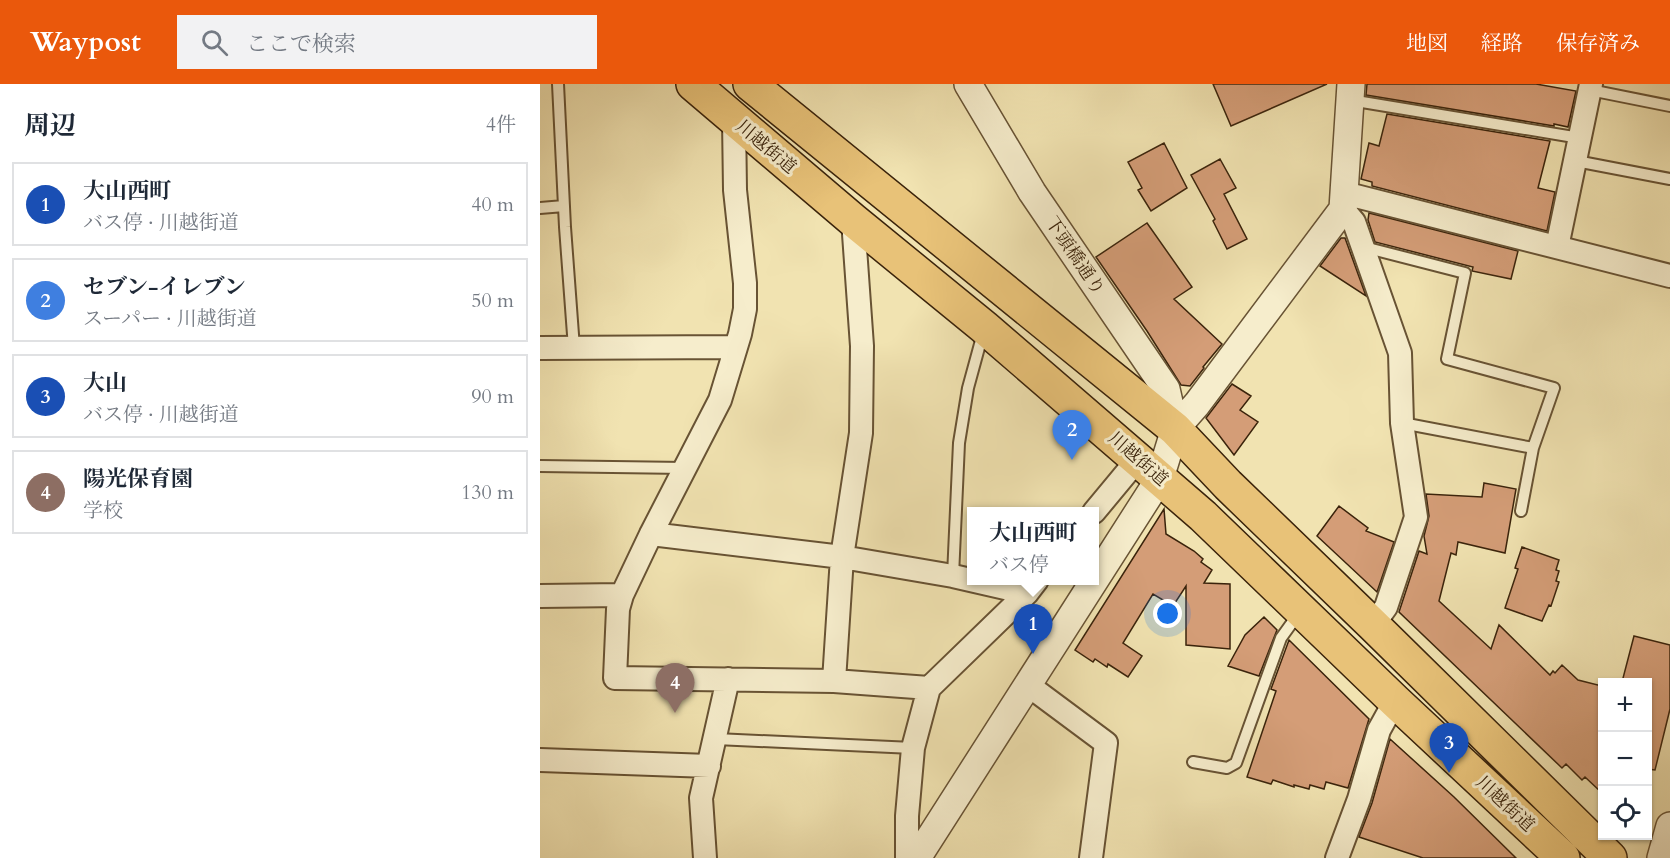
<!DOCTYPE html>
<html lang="ja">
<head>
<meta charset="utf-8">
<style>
	:root { --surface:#fff; --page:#f2f2f3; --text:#1f2937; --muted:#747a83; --line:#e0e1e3; --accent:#ea580c }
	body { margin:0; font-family:Cardo,"Noto Serif JP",serif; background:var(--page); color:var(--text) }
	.controls { position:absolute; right:18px; bottom:18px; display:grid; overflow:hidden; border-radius:0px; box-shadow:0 2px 4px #0004 }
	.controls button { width:54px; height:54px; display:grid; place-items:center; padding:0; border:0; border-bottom:2px solid var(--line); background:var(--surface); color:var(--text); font:30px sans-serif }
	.you { position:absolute; left:628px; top:530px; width:21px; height:21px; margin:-15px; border:4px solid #fff; border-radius:50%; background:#1a73e8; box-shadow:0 0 0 9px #1a73e833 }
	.badge { display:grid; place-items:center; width:39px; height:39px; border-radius:50%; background:var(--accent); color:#fff; font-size:20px; font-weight:700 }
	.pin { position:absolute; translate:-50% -50px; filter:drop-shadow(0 2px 3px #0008) }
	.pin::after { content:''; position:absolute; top:32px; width:21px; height:18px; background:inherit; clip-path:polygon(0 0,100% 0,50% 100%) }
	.popup { position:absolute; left:427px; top:423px; width:132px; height:78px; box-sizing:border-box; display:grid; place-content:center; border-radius:0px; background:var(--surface); filter:drop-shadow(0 2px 4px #0005); font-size:20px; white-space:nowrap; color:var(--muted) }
	.popup b { font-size:22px; color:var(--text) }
	.popup::after { content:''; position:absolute; left:50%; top:100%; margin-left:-12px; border:12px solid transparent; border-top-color:var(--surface) }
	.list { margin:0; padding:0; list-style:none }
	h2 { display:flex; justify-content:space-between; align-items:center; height:78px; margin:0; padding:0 24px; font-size:26px }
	h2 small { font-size:20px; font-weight:400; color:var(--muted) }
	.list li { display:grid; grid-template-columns:39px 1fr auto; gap:18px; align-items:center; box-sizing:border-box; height:84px; margin:0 12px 12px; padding:0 12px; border:2px solid var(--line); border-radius:0px }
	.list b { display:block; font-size:22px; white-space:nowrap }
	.list p { margin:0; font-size:20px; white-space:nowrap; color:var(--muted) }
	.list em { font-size:20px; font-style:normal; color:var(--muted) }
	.icon { flex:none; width:33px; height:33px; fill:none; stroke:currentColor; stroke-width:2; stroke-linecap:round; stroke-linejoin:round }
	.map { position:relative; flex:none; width:1130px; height:774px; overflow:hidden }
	header { display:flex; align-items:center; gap:36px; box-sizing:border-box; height:84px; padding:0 30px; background:var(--accent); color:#fff }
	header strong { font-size:28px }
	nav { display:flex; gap:33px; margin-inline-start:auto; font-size:21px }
	.search { width:420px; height:54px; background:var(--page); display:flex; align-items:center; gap:15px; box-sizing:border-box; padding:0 21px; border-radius:0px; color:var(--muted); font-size:22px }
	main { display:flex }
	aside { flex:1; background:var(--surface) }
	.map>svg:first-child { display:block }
	.building { fill:#d49d77; stroke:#3a230b; stroke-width:1.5 }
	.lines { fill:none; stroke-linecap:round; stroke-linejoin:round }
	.service-casing { stroke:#685334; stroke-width:14 }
	.minor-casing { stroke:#685334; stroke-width:26 }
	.tertiary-casing { stroke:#685334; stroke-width:30 }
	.trunk-casing { stroke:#3a230b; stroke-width:36 }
	.service { stroke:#f6edcc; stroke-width:10 }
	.minor { stroke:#f6edcc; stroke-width:22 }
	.tertiary { stroke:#f6edcc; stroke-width:27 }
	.trunk { stroke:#e8c278; stroke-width:33 }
	.labels { text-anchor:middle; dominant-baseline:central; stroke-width:6; stroke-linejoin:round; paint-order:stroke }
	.street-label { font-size:18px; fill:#3a230b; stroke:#f6edcc }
</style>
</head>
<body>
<header>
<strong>Waypost</strong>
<div class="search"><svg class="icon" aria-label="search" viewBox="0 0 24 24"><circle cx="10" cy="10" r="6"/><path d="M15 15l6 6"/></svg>ここで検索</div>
<nav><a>地図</a><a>経路</a><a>保存済み</a></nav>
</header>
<main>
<aside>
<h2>周辺<small>4件</small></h2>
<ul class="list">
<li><span class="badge" style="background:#1a4fb4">1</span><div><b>大山西町</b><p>バス停 · 川越街道</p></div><em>40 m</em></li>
<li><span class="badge" style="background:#3f7fe0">2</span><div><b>セブン-イレブン</b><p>スーパー · 川越街道</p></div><em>50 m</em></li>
<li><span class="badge" style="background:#1a4fb4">3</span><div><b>大山</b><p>バス停 · 川越街道</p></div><em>90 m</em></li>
<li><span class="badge" style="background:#8d6e63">4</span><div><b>陽光保育園</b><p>学校</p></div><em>130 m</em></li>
</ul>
</aside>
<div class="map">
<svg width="1130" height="774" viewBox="0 0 1130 774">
	<rect width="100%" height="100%" fill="#f1e3b1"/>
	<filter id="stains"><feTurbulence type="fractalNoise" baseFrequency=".00333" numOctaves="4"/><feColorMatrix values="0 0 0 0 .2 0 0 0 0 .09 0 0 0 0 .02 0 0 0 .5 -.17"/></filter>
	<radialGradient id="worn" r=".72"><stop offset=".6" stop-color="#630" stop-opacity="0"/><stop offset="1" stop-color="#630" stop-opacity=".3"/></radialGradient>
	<!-- building -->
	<path class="building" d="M673,0H787L691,42Z
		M827,0H996L1036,7L1028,43L1014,40V42L826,11Z
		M847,30L1010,57L998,104L1015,108L1007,147L832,102V98L821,95L829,59L839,62Z
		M624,59L647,104L611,127L598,106L602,104L588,78Z
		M680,75L696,104L684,110L707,155L687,165L673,137L675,135L651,91Z
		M829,129L978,167L971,195L932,187L933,183L835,158L828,136Z
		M607,139L652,203L634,215L682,260L663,283L664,284L650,302L641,301L607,247L556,173Z
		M801,154H805L826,212L780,182Z
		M692,300L711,312L700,326L718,338L694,371L666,334Z
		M944,399L976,405L965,469L918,458L916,471L911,469L899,517L951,565L959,541L1010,591L1013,587L1015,589L1022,581L1038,596L1062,602V709L1045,693L1042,696L1026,680L1022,684L859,528L879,467L887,470L884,452L889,432L886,410L942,413Z
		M799,422L828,444L826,447L854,458L837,508L777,452Z
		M624,425L626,450L654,467L663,475L661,478L672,486L664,499L690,500V565L646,561V502L633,522L613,510L583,559L602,572L588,593L568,580L567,583L555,575L553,578L535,566Z
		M982,463L1019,476L1016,486L1019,487L1016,497L1019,498L1011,522L1009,521L1002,537L965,524L978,485L975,484Z
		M724,533L737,546L719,592L688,582L705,551Z
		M1094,552L1130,561V625L1115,686L1107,685V598H1082Z
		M749,556L829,635L808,704L786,698L784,705L770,701L769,705L754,701V703L733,696L731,700L707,693L736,607L731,605Z
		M850,655L914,713L976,774H883L819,753L832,719Z"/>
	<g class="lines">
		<!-- service casing -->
		<g class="service-casing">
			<path id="service" d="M18,0L25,143L34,264
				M1050,6L1130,22
				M810,16L1040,54
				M1036,77L1130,95
				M0,124L24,122
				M824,163L925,189L907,275L1014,304L993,364L862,339
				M0,382L145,384
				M981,427L993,364
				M413,492L419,359L428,304L443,249
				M176,655L373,664
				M653,678L687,684L696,679L741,554L759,529"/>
		</g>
		<!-- minor casing -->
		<g class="minor-casing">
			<path id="minor" d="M194,36L195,106L205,199V225L200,250L180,316L111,450L82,511L78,525L75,594L294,597L389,604
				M804,109L1130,192
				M803,125L814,138L860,269L862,339L876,433L846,523L833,541
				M1017,163L1051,0
				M0,264L196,263
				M554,428L598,375
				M111,450L302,473L413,492L487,509
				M0,512L82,511
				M294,597L302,473L321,349L322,262L313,136
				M488,601L566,659L551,774
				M0,676L169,682
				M165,774L161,714L188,595
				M367,774V732L373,664L389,604L487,509L497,496
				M797,774L819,715L839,646L855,617"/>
		</g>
		<!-- tertiary casing -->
		<g class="tertiary-casing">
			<path id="tertiary" d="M428,0L492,108L626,305L635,345
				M377,774L620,394L635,345L657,320L803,125L811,0
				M1121,774L1130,742"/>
		</g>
		<!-- trunk casing -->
		<g class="trunk-casing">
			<path id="trunk" d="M153,0L313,136L444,243L663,432L855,617L1023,774
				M210,0L635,345L688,401L833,541L1070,774"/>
		</g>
		<!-- service -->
		<use href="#service" class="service"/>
		<!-- minor -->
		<use href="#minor" class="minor"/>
		<!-- tertiary -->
		<use href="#tertiary" class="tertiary"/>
		<!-- trunk -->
		<use href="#trunk" class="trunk"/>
	</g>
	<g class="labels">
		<!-- street labels -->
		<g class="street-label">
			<text transform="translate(226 63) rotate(40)">川越街道</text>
			<text transform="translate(535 172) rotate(56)">下頭橋通り</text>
			<text transform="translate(598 375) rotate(41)">川越街道</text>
			<text transform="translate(965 720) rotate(43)">川越街道</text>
		</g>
	</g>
	<rect width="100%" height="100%" filter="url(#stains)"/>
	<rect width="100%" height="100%" fill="url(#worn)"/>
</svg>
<div class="controls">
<button>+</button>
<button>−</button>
<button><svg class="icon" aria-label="locate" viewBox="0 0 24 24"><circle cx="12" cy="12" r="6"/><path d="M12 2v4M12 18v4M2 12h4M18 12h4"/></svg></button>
</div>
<div class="you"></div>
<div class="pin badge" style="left:493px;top:570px;background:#1a4fb4">1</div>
<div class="popup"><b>大山西町</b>バス停</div>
<div class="pin badge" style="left:532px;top:376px;background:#3f7fe0">2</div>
<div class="pin badge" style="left:909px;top:689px;background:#1a4fb4">3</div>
<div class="pin badge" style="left:135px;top:629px;background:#8d6e63">4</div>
</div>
</main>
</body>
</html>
